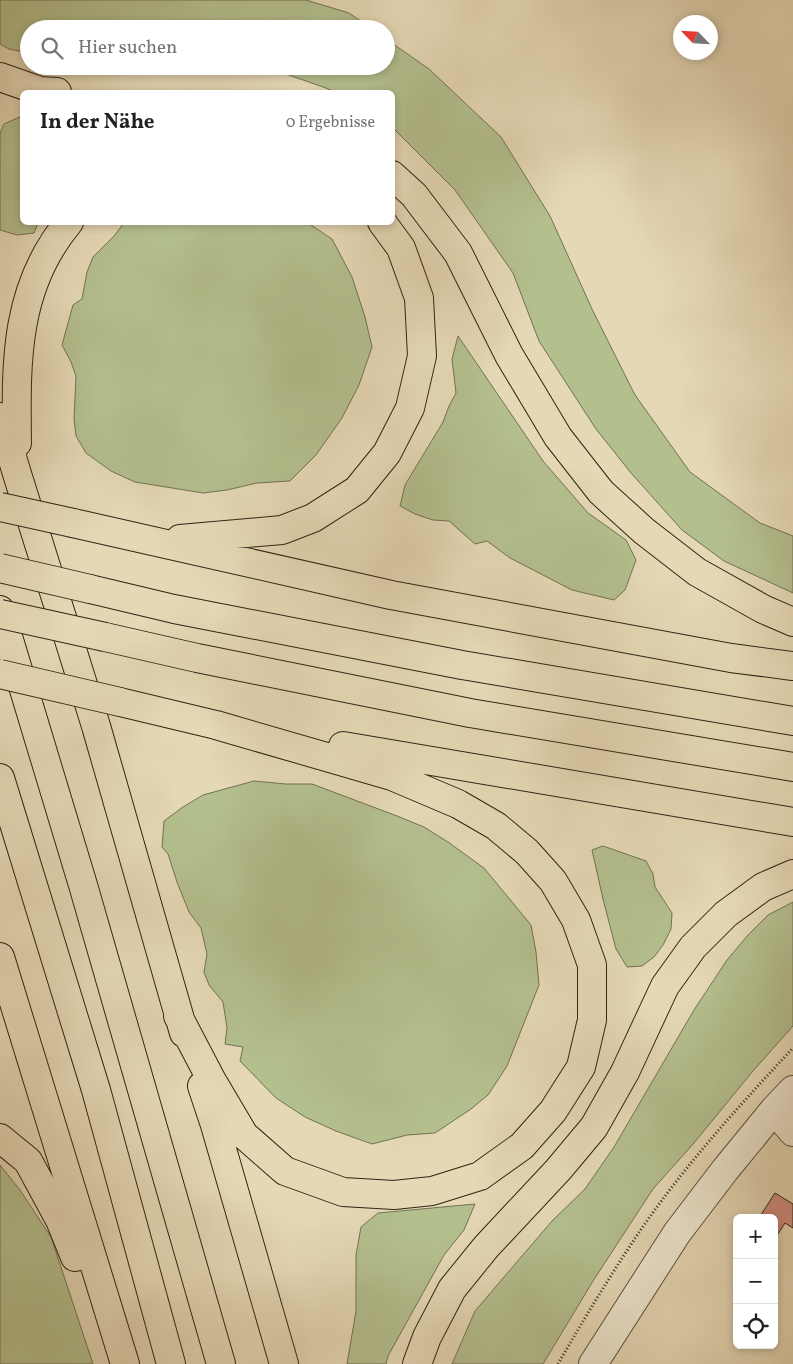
<!DOCTYPE html>
<html lang="de">
<head>
<meta charset="utf-8">
<style>
	:root { --surface:#fff; --page:#f2f2f2; --text:#202124; --muted:#757577; --line:#e0e0e0 }
	body { margin:0; font-family:Vollkorn,serif; background:var(--page); color:var(--text) }
	.controls { position:absolute; right:15px; bottom:15px; display:grid; overflow:hidden; border-radius:8px; box-shadow:0 2px 8px #0003 }
	.controls button { width:45px; height:45px; display:grid; place-items:center; padding:0; border:0; border-bottom:1px solid var(--line); background:var(--surface); color:var(--text); font:25px sans-serif }
	.compass { position:absolute; left:673px; top:15px; width:45px; height:45px; border-radius:50%; background:var(--surface); box-shadow:0 2px 8px #0003; rotate:295deg }
	.list { margin:0; padding:0; list-style:none }
	h2 { display:flex; justify-content:space-between; align-items:center; height:65px; margin:0; padding:0 20px; font-size:21px }
	h2 small { font-size:16px; font-weight:400; color:var(--muted) }
	.icon { flex:none; width:28px; height:28px; fill:none; stroke:currentColor; stroke-width:2; stroke-linecap:round; stroke-linejoin:round }
	.map { position:relative; flex:none; width:793px; height:1364px; overflow:hidden }
	.search { position:absolute; background:var(--surface); box-shadow:0 2px 8px #0003; left:20px; top:20px; width:375px; height:55px; display:flex; align-items:center; gap:12px; box-sizing:border-box; padding:0 18px; border-radius:28px; color:var(--muted); font-size:19px }
	.panel { position:absolute; background:var(--surface); box-shadow:0 2px 8px #0003; left:20px; top:90px; width:375px; height:135px; border-radius:8px }
	.map>svg:first-child { display:block }
	.green { fill:#b4bf8e; stroke:#727252 }
	.building { fill:#d18f83; stroke:#2f2415 }
	.lines { fill:none; stroke-linecap:round; stroke-linejoin:round }
	.minor-casing { stroke:#5c513d; stroke-width:30 }
	.highway-casing { stroke:#2f2415; stroke-width:30 }
	.path { stroke:#2f2415; stroke-width:3; stroke-dasharray:1 2.5; stroke-linecap:butt }
	.minor { stroke:#eee6cf; stroke-width:28 }
	.highway { stroke:#e5d8b5; stroke-width:28 }
	.highway-bridge-casing { stroke:#2f2415; stroke-width:30; stroke-linecap:butt }
	.highway-bridge { stroke:#e5d8b5; stroke-width:28 }
</style>
</head>
<body>
<div class="map">
<svg width="793" height="1364" viewBox="0 0 793 1364">
	<rect width="100%" height="100%" fill="#e5d8b5"/>
	<filter id="stains"><feTurbulence type="fractalNoise" baseFrequency=".004" numOctaves="4"/><feColorMatrix values="0 0 0 0 .2 0 0 0 0 .09 0 0 0 0 .02 0 0 0 .5 -.17"/></filter>
	<radialGradient id="worn" r=".72"><stop offset=".6" stop-color="#630" stop-opacity="0"/><stop offset="1" stop-color="#630" stop-opacity=".3"/></radialGradient>
	<!-- green -->
	<path class="green" d="M0,0H306L349,13L372,29H29V53L9,49L0,44Z
		M386,39L429,69L501,137L550,216L592,309L635,395L690,472L760,523L793,536V593L724,561L682,530L631,473L596,429L539,341L513,273L455,190L393,128L392,92H335L326,88L263,66H386Z
		M22,116V222L38,223L34,233L17,235L0,230V133L4,124Z
		M308,223L332,239L352,277L365,317L372,347L359,385L342,418L316,455L290,481L257,483L227,490L203,493L135,482L111,471L86,453L76,436L74,419L76,376L71,362L62,345L73,305L82,299L87,272L93,257L114,236L124,223Z
		M458,336L543,461L588,513L626,540L636,560L625,590L614,600L572,590L510,558L487,541L475,544L449,521L433,520L415,514L400,506L405,485L443,422L449,406L456,393L452,359Z
		M254,781L286,784H312L397,816L424,827L448,842L484,868L531,925L536,952L539,985L507,1066L488,1095L471,1109L435,1133L407,1135L372,1144L336,1131L305,1117L276,1098L240,1061L243,1047L225,1044L227,1028L223,1002L209,985L204,972L207,954L201,928L189,912L177,882L168,854L162,847L164,821L183,807L203,795Z
		M603,846L646,861L653,874L655,887L672,913L671,929L663,945L654,957L642,966L627,967L616,949L603,899L592,850Z
		M793,902V1026L753,1071L694,1143L653,1189L593,1281L543,1364H452L475,1311L552,1221L585,1189L614,1147L694,1010L727,960L748,935L768,915Z
		M0,1165L20,1190L51,1237L93,1364H0Z
		M475,1204L464,1230L444,1255L388,1356L386,1364H347L356,1311V1255L361,1227L378,1213Z"/>
	<!-- building -->
	<path class="building" d="M775,1193L793,1204V1228L785,1223L774,1240V1218H759Z"/>
	<g class="lines">
		<!-- minor casing -->
		<g class="minor-casing">
			<path id="minor" d="M774,1110L793,1132
				M593,1364L677,1233L725,1170L774,1110L793,1090"/>
		</g>
		<!-- highway casing -->
		<g class="highway-casing">
			<path id="highway" d="M0,77L40,91L57,92
				M392,175L414,195L458,253L509,355L558,437L601,492L644,531L697,572L763,609L793,622
				M0,417L18,477L96,726L184,1033
				M17,443C16,363 14,288 69,222
				M73,523L391,595L731,658L793,666
				M180,539L282,530L313,518L357,490L387,453L410,408L422,356L419,298L401,248L382,222
				M90,589L174,609L462,665L793,721
				M0,610L83,885L221,1364
				M105,637L197,658L470,713L793,767
				M120,702L216,725L392,776L458,804L496,826L527,852L553,881L576,920L592,965V1020L581,1067L553,1111L522,1146L480,1176L432,1191L394,1195L343,1192L285,1171L244,1135L212,1081L178,1016
				M343,746L793,822
				M0,778L96,1090L171,1364
				M0,957L125,1364
				M202,1086L215,1125L284,1364
				M0,1138L28,1161L60,1220L75,1257
				M417,1364L427,1337L452,1289L486,1247L558,1170L594,1127L625,1072L665,986L693,947L726,914L763,887L793,874"/>
		</g>
		<!-- path -->
		<path class="path" d="M558,1364C584,1319 611,1274 640,1231C685,1165 739,1106 793,1048"/>
		<!-- minor -->
		<use href="#minor" class="minor"/>
		<!-- highway -->
		<use href="#highway" class="highway"/>
		<!-- highway-bridge casing -->
		<g class="highway-bridge-casing">
			<path id="highway-bridge" d="M0,507L73,523
				M0,568L90,589
				M0,614L105,637
				M0,674L120,702"/>
		</g>
		<!-- highway-bridge -->
		<use href="#highway-bridge" class="highway-bridge"/>
	</g>
	<rect width="100%" height="100%" filter="url(#stains)"/>
	<rect width="100%" height="100%" fill="url(#worn)"/>
</svg>
<div class="controls">
<button>+</button>
<button>−</button>
<button><svg class="icon" aria-label="locate" viewBox="0 0 24 24"><circle cx="12" cy="12" r="6"/><path d="M12 2v4M12 18v4M2 12h4M18 12h4"/></svg></button>
</div>
<svg class="compass" viewBox="-18 -18 36 36"><path d="M0-13l5 13h-10z" fill="#e53935"/><path d="M0 13l5-13h-10z" fill="#757577"/></svg>
<div class="search"><svg class="icon" aria-label="search" viewBox="0 0 24 24"><circle cx="10" cy="10" r="6"/><path d="M15 15l6 6"/></svg>Hier suchen</div>
<section class="panel">
<h2>In der Nähe<small>0 Ergebnisse</small></h2>
<ul class="list">
</ul>
</section>
</div>
</body>
</html>
